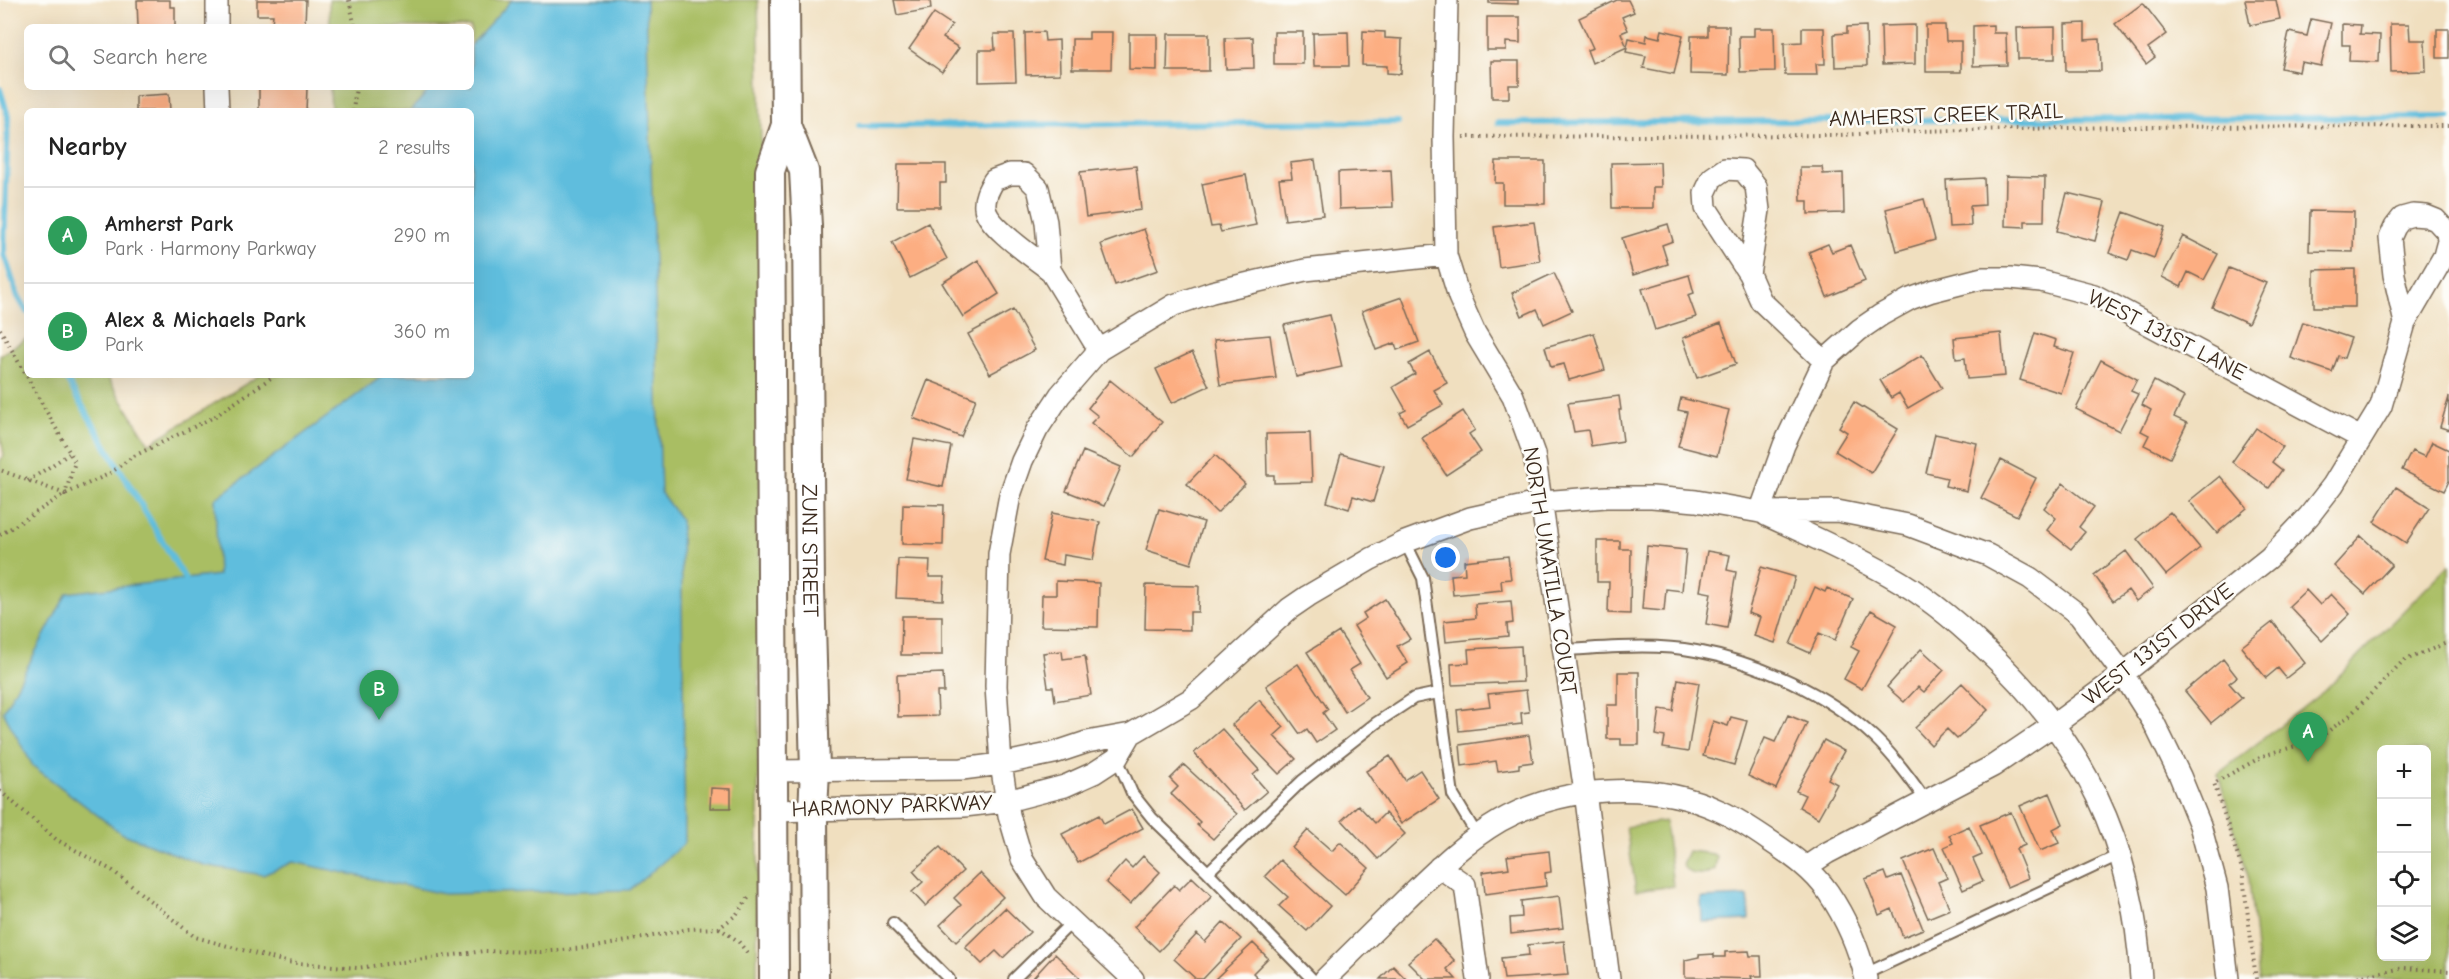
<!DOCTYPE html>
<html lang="en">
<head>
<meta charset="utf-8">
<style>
	:root { --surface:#fff; --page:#f6f6f6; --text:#222; --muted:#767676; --line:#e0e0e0; --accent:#db2777 }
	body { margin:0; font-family:"Comic Neue",sans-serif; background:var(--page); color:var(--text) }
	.controls { position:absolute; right:18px; bottom:18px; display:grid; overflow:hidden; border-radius:9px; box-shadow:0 6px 24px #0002 }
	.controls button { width:54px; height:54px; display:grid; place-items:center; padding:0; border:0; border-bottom:2px solid var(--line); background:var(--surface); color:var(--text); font:30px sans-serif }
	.you { position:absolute; left:1446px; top:558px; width:21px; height:21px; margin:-15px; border:4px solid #fff; border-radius:50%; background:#1a73e8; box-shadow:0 0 0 9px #1a73e833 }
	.badge { display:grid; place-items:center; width:39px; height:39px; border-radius:50%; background:var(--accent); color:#fff; font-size:20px; font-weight:700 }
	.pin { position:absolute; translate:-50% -50px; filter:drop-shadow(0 2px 3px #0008) }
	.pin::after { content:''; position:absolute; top:32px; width:21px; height:18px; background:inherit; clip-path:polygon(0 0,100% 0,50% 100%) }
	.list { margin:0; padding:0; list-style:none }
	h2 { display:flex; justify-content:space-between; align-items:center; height:78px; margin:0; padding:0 24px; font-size:26px }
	h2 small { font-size:20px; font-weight:400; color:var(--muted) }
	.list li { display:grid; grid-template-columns:39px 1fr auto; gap:18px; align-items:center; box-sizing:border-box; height:96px; padding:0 24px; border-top:2px solid var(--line) }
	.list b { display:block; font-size:22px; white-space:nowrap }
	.list p { margin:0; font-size:20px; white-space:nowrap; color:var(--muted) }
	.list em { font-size:20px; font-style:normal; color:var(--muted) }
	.icon { flex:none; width:33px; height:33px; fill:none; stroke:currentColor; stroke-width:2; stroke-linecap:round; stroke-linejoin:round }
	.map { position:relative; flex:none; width:2449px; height:979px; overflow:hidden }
	.search { position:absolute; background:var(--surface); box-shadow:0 6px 24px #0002; left:24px; top:24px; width:450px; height:66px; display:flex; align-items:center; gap:15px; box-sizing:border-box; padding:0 21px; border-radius:9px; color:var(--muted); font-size:22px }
	.panel { position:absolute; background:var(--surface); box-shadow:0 6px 24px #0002; left:24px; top:108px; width:450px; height:270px; border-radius:9px }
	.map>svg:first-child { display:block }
	.green { fill:#a9be63; stroke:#727440; stroke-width:1.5; fill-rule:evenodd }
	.water { fill:#5fbddd; stroke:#4d747e; stroke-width:1.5 }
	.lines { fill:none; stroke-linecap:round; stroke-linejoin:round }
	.stream { stroke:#5fbddd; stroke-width:6 }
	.building { fill:#fcae82 }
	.service-casing { stroke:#7a6956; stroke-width:14 }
	.minor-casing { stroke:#7a6956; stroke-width:24 }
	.secondary-casing { stroke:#7a6956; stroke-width:32 }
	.path { stroke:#7a6956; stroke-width:4; stroke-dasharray:1.5 4.5; stroke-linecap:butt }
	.service { stroke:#fff; stroke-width:10 }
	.minor { stroke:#fff; stroke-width:21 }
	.secondary { stroke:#fff; stroke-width:28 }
	.labels { text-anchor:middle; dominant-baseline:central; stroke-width:5; stroke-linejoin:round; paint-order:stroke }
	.street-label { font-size:22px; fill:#3b2a1e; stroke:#fdfcf7 }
</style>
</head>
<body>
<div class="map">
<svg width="2449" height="979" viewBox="0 0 2449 979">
	<rect width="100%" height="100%" fill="#fdfcf7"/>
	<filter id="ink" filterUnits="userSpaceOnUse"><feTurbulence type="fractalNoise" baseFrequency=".0167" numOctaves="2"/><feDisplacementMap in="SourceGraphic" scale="12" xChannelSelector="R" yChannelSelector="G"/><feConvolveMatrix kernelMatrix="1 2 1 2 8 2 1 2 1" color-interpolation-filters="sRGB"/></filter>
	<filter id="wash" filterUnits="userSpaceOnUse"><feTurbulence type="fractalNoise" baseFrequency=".008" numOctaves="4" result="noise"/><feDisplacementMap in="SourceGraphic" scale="24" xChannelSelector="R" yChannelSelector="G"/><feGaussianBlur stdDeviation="1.35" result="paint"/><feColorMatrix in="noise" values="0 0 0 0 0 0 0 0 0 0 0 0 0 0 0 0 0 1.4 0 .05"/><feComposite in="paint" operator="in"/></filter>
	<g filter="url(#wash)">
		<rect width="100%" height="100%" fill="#f0dfbf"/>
		<!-- green -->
		<path class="green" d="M329,0H758L762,191L757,979H0V461L4,455L0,434V355L27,338V375H106L149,444L260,375H471V111H331L330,87H471V27H330Z
			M2449,565V979H2259L2249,879L2218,774L2324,691ZM2382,750H2426V956H2382Z
			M1665,821L1673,886L1636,891L1626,827Z
			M1688,851L1713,854L1717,857L1715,869C1704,876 1688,877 1682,864Z"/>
		<!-- water -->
		<path class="water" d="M512,0H646L661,493L681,520L685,843L630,890L444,894L293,862L263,875L203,865L121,833L33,766L3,712L67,593L218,575L215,499L384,375H471V111H410L432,87H471V45Z
			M1748,896L1749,920L1702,922L1701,898Z"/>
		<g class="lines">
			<!-- stream -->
			<path class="stream" d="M0,89L8,116L4,254L18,297L27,312
				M1498,123L2449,117
				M860,126L1398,122
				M64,375L185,579"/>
		</g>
		<g id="blocks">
			<!-- building -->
			<path class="building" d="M137,0H170V7H175V27H138Z
				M257,0H306L305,24L272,23L273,15H257Z
				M894,0H930L931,9L897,15Z
				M1489,0H1518V4L1489,3Z
				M1617,0H1628L1634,12L1622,17L1628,30L1621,33L1627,47L1629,38L1646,42L1647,35L1660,38L1662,30L1683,35L1674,74L1643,68L1646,56L1626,52L1627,47L1592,63L1587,50L1593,48L1579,18Z
				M2245,0H2276L2280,19L2250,25Z
				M2143,3L2167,34L2148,48L2155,57L2146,64L2115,24Z
				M934,13L952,25L943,38L959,48L942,72L909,49Z
				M1487,17H1520V43L1506,42V50H1487Z
				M2311,19L2331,23L2321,66L2301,62L2299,72L2281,68L2289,32L2307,36Z
				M2085,23V40L2100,39L2101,71H2066L2065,24Z
				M2342,24L2361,25L2360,34L2380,35L2379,62L2349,61L2350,45H2342Z
				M2390,24H2409L2410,40H2425L2426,71L2391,72Z
				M1915,25V64L1882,65L1881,26Z
				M1926,25H1945L1946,41H1961V72H1926Z
				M1993,25V33H2006L2007,65L1973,66V26Z
				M1708,26H1729L1728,75L1690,74L1691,36H1708Z
				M1866,26L1867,66L1835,67L1834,34L1847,33V27Z
				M2055,27V59H2018L2017,28Z
				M1754,28H1774L1775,71L1740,72L1739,36H1754Z
				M1802,28H1824L1825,64H1816L1817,75H1785L1784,43L1802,42Z
				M2437,29H2449V58H2437Z
				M1363,31L1385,32V38L1402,39L1401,74L1387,73V66L1362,65Z
				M1044,32L1045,41L1059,40L1060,74L1026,75L1025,33Z
				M1089,32H1112L1111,69H1072V39H1089Z
				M1274,32H1303V64H1274Z
				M1348,32L1349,66H1314L1313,33Z
				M994,34H1014L1016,81L979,82V50H995Z
				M1129,34H1157V70L1129,69Z
				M1168,34H1209V71H1167Z
				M1253,37L1254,68L1226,69L1225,38Z
				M1491,61H1519V85H1509V98H1492Z
				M259,88H307L306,111H259Z
				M169,94L170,111H136V96Z
				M1315,160L1323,215L1285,220L1279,179L1292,178L1290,163Z
				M1496,161H1545V204H1503V183H1495Z
				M1660,162L1661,187H1653V208H1612L1611,163Z
				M898,164H946V183H940V207H897Z
				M1136,166L1141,210L1086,217L1080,172Z
				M1800,167H1822L1823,174L1843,173L1844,213L1808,214V201H1801Z
				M1391,170L1393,207L1339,209L1338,172Z
				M1246,175L1256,225L1221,232L1219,226L1211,227L1202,184Z
				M2006,176L2045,177L2044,221H2025V227L2005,226Z
				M1984,178L1985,205L1970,206L1971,226L1949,227L1946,180Z
				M2067,193L2105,202L2095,241L2057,231Z
				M1924,199L1935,240L1897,251L1886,209Z
				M2310,211L2354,212L2353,252L2309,251Z
				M2124,212L2165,227L2154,258L2132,250L2128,260L2109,253Z
				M1534,222L1540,261L1499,267L1494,227Z
				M928,223L947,259L910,278L892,242Z
				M1668,224L1673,241L1662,245L1668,264L1633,275L1622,238Z
				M1144,229L1158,270L1115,285L1101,244Z
				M2183,236L2218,254L2204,280L2188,272L2181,287L2162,277Z
				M1828,244L1832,252L1850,245L1865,281L1827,297L1809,252Z
				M978,260L999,294L963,317L942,283Z
				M2229,268L2266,283L2248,323L2212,307Z
				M2355,269V307H2314V270Z
				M1554,273L1572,311L1544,324L1537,309L1522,316L1512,293Z
				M1689,275L1694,293L1688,295L1696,317L1655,330L1642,289Z
				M1402,297L1419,342L1397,350L1395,343L1376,350L1362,311Z
				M1013,310L1035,350L990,374L968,334Z
				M1330,315L1342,367L1296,377L1284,325Z
				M2303,322L2351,338L2344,358L2338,356L2332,372L2291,358Z
				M1721,323L1736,364L1697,378L1683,338Z
				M1594,333L1605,370L1569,380L1564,364L1551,367L1545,347Z
				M2001,333L2005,376L1967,379L1965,358L1956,359L1954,338Z
				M2035,333L2056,340L2054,347L2074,353L2061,393L2020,380Z
				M1270,335L1276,378L1220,385L1214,340Z
				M1192,352L1209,386L1172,403L1156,369Z
				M1430,352L1447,383L1434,390L1443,405L1407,425L1400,413L1406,410L1393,387L1415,374L1409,364Z
				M1922,355L1942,388L1908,408L1899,393L1891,398L1880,380Z
				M2101,360L2137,379L2131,391L2138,394L2119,431L2076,409Z
				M928,380L976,399L961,437L913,418Z
				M1110,380L1162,422L1133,457L1091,423L1098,416L1088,408Z
				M2154,381L2184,397L2174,417L2187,423L2170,458L2144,445L2149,435L2141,431L2151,410L2142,405Z
				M1619,396L1621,410H1619L1623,441L1591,446L1588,430L1574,432L1568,403Z
				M2449,397V430L2440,427Z
				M1681,398L1729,410L1717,456L1678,446L1687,412L1678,410Z
				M1854,402L1898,429L1871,473L1835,451L1847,432L1839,427Z
				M1463,411L1475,430L1469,434L1481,452L1446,475L1422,438Z
				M2256,428L2283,447L2272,462L2282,470L2269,488L2232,462Z
				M1310,433L1312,482L1274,483V475H1267L1266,434Z
				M1935,434L1977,443L1967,491L1945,486L1947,478L1926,473Z
				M914,439L951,446L943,487L906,479Z
				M2432,442L2449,450V481L2444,491L2402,470L2412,451L2425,457Z
				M1083,451L1121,467L1104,506L1066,491Z
				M1341,454L1384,466L1373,502L1353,496L1349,509L1327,502Z
				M1215,455L1245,484L1217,513L1187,484Z
				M2001,460L2036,478L2017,516L1981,498Z
				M2220,476L2247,508L2217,533L2189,501Z
				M2063,483L2094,507L2079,527L2085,532L2071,549L2047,530L2056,518L2044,508Z
				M2396,487L2429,508L2406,543L2374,522Z
				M903,504L944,505L943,545L902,544Z
				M1159,509L1204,522L1191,564L1146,550Z
				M2170,512L2200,548L2166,575L2137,539Z
				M1052,513L1100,522L1093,560L1064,555L1063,565L1042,561Z
				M2361,536L2392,565L2365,594L2334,566Z
				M1597,541H1620V549H1631L1630,614L1608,613L1609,582H1597Z
				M1647,546L1686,550L1682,591L1666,589L1664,611L1642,609Z
				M1707,551L1730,555L1727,570L1736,572L1727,628L1706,624L1711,593L1700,591Z
				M2126,551L2153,588L2136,601L2128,590L2113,601L2094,575Z
				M1508,556L1511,579L1501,580L1502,590L1453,595L1451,575L1465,574L1464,561Z
				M898,559L930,560L929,577H944L943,600L896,598Z
				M1761,567L1795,577L1775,643L1754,636L1760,617L1748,613Z
				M1056,581L1099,583L1098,627L1041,626L1042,595H1056Z
				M1146,585L1199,586L1198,612H1190V630L1145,629Z
				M1815,587L1825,592L1827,588L1853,599L1835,640L1819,633L1810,653L1790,644Z
				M2306,590L2320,605L2331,594L2350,614L2322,641L2289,606Z
				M1385,599L1410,639L1397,646L1408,663L1386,677L1354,626L1366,618L1363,613Z
				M1511,601L1513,623L1507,624L1508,636L1446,642L1444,621L1476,618L1475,604Z
				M1871,610L1897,625L1862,689L1844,679L1859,651L1851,647Z
				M902,616H942V655H901Z
				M2273,622L2305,663L2286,678L2278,668L2266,678L2241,647Z
				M1339,632L1360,664L1350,670L1367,697L1345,712L1307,652Z
				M1521,646L1523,682L1452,685L1451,664L1469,663L1468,649Z
				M1921,649L1944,670L1924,692L1918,687L1904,702L1887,687Z
				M1062,651L1063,659L1085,656L1091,695L1055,701L1053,687H1048L1043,653Z
				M2223,659L2237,677L2229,683L2242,698L2211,723L2185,691Z
				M1298,664L1328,709L1323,713L1335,730L1316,743L1307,729L1300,734L1266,686Z
				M1618,672H1639V745H1621V739H1607V705H1618Z
				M943,673L944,692H937L938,716L898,717L897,675Z
				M1678,679L1699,683L1688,752L1663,748L1665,737L1656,735L1660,709L1673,711Z
				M1962,683L1988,710L1957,739L1947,729L1931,745L1915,728Z
				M1526,690L1529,712L1521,713L1522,724L1459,731L1457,710L1490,706L1488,694Z
				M1259,700L1284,727L1274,736L1296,759L1279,774L1232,725Z
				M1788,715L1807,723L1776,789L1748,776L1765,738L1775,742Z
				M1731,717L1747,721L1734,765L1703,756L1713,721L1728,726Z
				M1222,729L1259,770L1253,775L1267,791L1245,810L1194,753Z
				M1529,735L1533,762L1519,764V768L1498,771L1496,761L1462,766L1460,745Z
				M1824,740L1844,751L1828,779L1837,784L1818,818L1799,807L1805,795L1796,791Z
				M1390,756L1405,780L1420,770L1439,799L1401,824L1366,771Z
				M1184,765L1237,814L1213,839L1197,825L1200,822L1171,794L1178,787L1170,779Z
				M711,788L731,789V808H710Z
				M2050,793L2063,824L2053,829L2059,843L2040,851L2020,806Z
				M1358,805L1375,823L1385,813L1405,834L1378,859L1342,820Z
				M1132,809L1143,828L1078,863L1062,834L1099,815L1104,824Z
				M2011,812L2025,845L2016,849L2028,878L2007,887L1980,825Z
				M1969,826L1982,855L1973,859L1983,881L1963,890L1944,847L1953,843L1949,835Z
				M1308,830L1332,851L1340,842L1369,868L1345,895L1292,848Z
				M940,847L963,871L925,906L912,892L923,882L913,871Z
				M1934,848L1947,878L1938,882L1950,909L1928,918L1903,861Z
				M1549,851L1551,872L1545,873L1546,886L1485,894L1483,872L1509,868L1507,856Z
				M1143,856L1160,872L1130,904L1106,882L1125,861L1132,868Z
				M1280,860L1330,906L1307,931L1279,906L1288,897L1265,876Z
				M1885,872L1888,880L1901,875L1923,929L1903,937L1892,909L1879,915L1865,879Z
				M980,873L1003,897L956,942L940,925L961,905L954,898Z
				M1192,877L1212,896L1159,951L1134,927L1174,885L1179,890Z
				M1559,896L1563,928L1511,934L1510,918L1522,917L1521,901Z
				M1005,908L1030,932L1003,958L996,951L982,964L965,947Z
				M1223,922L1241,939L1203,979H1196L1174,959L1197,934L1205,942Z
				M1434,939L1455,961L1447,969L1456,979H1425L1408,962Z
				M1564,941L1568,975L1504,979L1501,958L1529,955L1528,945Z
				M1253,943L1268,958L1253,973L1259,979H1215Z
				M1749,951L1750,956H1761L1762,976H1751L1752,979L1685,977V960L1699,957V955L1714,954V957H1725V952Z
				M1055,954L1080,978L1079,979H1032Z
				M1393,966L1406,979H1380Z"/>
		</g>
	</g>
	<g filter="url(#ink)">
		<use href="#blocks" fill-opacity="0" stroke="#7a6956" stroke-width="1.5"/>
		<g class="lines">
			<!-- service casing -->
			<g class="service-casing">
				<path id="service" d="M1405,542L1423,578L1453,795L1477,835
					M1564,650C1607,648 1653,643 1696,651C1760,663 1827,693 1874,737C1894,756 1911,779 1926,801
					M1117,758L1132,793L1152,818L1208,872L1312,979
					M1208,872L1302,781L1376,723L1414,698L1438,693
					M893,923L949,979
					M1865,974L2119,855
					M1014,979L1072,922"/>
			</g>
			<!-- minor casing -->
			<g class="minor-casing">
				<path id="minor" d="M217,0V27
					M1447,0L1444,137L1446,255L1459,297L1475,333L1513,396L1534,454L1585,792L1609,979
					M217,87L218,111
					M1050,270C1035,258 986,226 985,207C984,197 989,189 994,180L1010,174H1024L1038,188L1046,222L1050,270L1099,350
					M1749,274L1706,208L1705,193L1712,178L1725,169L1743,170L1756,186L1759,210L1749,274L1756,290L1761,301L1824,361
					M1760,512L1784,445L1824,361L1859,330L1881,315L1910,299L1932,291L1983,278H2011L2041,281L2094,295L2361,438
					M1766,515C1807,534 1850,553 1889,575C1923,594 1955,620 1983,647C2083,739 2134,843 2141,979
					M773,771L962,769L1001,764L1054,753L1087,742L1131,734L1191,699L1289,609L1308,596L1371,559L1405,542L1470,518L1542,502L1606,497H1652L1696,501L1760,512L1837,511L1908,525L1988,555L2030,578L2079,615L2123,674L2154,723L2180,776L2200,825L2217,888L2228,979
					M774,811L964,806L1007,801L1065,786L1094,773L1117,758L1131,734
					M1439,867L1465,885L1478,979
					M1806,867L1827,853L1993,766L2055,724L2123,674L2269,558L2309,516L2333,485L2381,406L2405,323L2444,256L2448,241L2447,232L2436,220L2426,216L2413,215L2402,218L2395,227L2390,238L2394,275L2405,323
					M1133,979L1046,897L1022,859L1009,815L1001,764L996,686L999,554L1010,495L1022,461L1037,430L1060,395L1099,350L1174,305L1212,292L1305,270L1446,255
					M1325,979C1352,952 1379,926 1406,899C1436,870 1464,842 1500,821C1563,785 1654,780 1720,811C1738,819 1754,830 1770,841C1791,855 1813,870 1828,892C1845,917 1859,949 1866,979"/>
			</g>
			<!-- secondary casing -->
			<g class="secondary-casing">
				<g id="secondary">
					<path id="s1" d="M786,125L804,171L807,226L810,588L815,770L813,811L814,979"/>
					<path d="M774,979L770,171L786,125L785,0"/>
				</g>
			</g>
			<!-- path -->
			<path class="path" d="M349,0L355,27
				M353,111L356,87
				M1463,137L1840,135L1916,131L2124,127L2449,126
				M0,329L75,462L65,494L0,470
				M28,481L69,454
				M0,535L65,494L109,474L132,457L214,417L275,375
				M0,791L57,840L113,871L195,937L286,962L357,968L484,951L540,952L596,947L689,929L719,928L736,915L749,897
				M719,928L738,941L749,955
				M2256,979L2242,869L2214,783L2267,754L2315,741L2350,715L2403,661L2449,642
				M2346,979L2404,968L2449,971"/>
			<!-- service -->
			<use href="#service" class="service"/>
			<!-- minor -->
			<use href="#minor" class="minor"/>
			<!-- secondary -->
			<use href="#secondary" class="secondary"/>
		</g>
	</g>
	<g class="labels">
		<!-- street labels -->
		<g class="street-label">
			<text transform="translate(1946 115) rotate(-2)">AMHERST CREEK TRAIL</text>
			<text transform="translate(2167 335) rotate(27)">WEST 131ST LANE</text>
			<text stroke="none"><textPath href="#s1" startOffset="429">ZUNI STREET</textPath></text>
			<text transform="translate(1550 571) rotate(81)">NORTH UMATILLA COURT</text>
			<text transform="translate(2158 644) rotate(-38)">WEST 131ST DRIVE</text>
			<text transform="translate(892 806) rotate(-2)">HARMONY PARKWAY</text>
		</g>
	</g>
</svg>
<div class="controls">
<button>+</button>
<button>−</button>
<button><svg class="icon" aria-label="locate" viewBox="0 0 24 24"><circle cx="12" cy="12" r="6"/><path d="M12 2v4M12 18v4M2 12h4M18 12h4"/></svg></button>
<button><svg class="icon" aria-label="layers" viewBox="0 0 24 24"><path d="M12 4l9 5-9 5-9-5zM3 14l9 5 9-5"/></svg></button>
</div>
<div class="you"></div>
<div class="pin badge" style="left:2308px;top:762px;background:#2e9e5b">A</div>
<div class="pin badge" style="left:379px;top:720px;background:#2e9e5b">B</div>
<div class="search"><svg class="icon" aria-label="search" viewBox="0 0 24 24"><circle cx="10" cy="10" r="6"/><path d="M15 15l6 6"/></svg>Search here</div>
<section class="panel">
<h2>Nearby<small>2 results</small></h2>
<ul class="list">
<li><span class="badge" style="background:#2e9e5b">A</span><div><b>Amherst Park</b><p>Park · Harmony Parkway</p></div><em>290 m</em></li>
<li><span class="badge" style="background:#2e9e5b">B</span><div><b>Alex &amp; Michaels Park</b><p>Park</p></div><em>360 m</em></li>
</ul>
</section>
</div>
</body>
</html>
